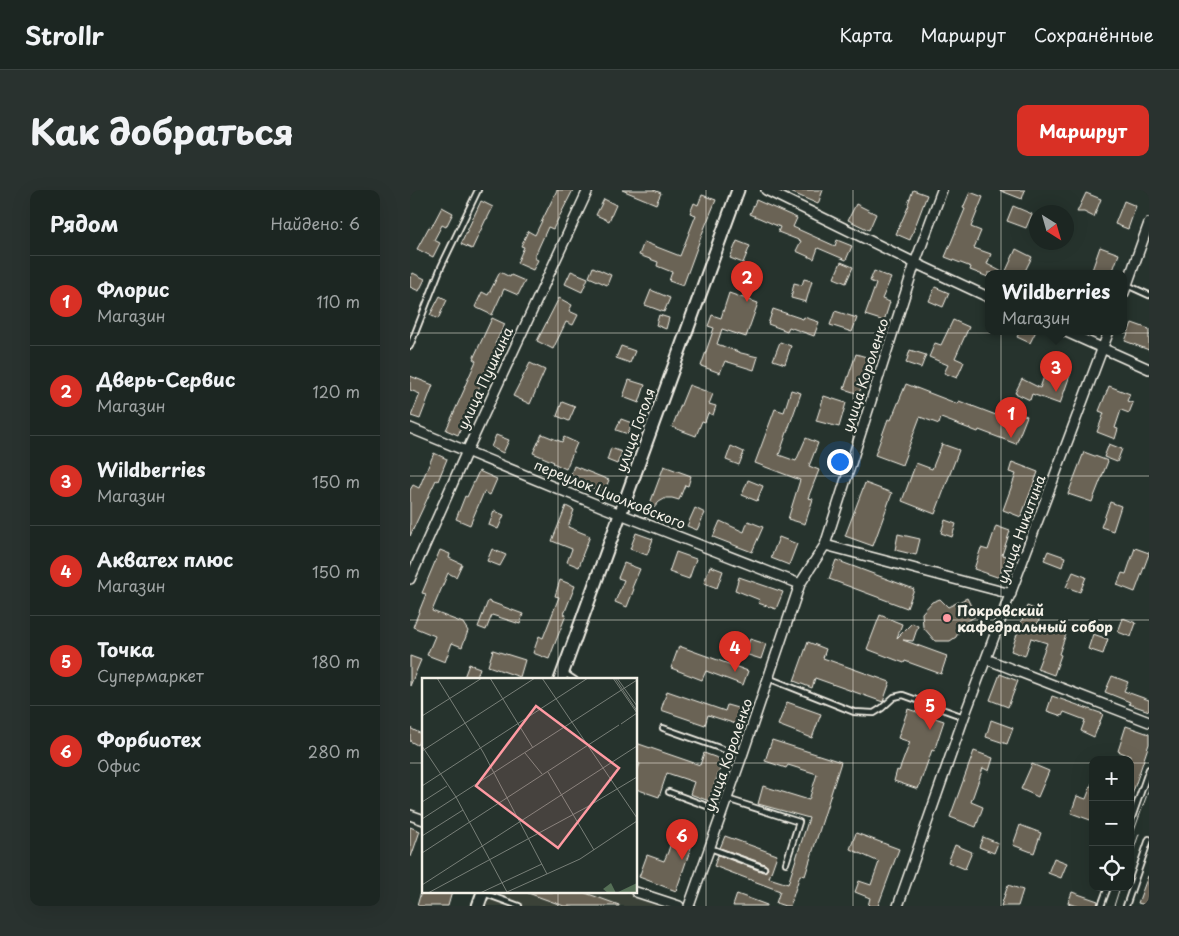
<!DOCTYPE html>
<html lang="ru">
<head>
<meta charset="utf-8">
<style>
	:root { --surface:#1c2622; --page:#29322f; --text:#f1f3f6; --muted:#a0a5a5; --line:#3a4340; --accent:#d93025 }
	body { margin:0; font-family:"Playpen Sans",sans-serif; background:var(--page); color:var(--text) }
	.controls { position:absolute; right:15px; bottom:15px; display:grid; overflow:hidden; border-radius:10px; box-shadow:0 5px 20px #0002 }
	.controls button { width:45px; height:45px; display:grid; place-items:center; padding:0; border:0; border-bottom:1px solid var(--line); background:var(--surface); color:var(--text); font:25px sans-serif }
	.compass { position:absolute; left:619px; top:15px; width:45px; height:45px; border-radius:50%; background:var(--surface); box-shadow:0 5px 20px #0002; rotate:143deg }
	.you { position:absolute; left:429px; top:271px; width:18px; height:18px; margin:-12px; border:4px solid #fff; border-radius:50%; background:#1a73e8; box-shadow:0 0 0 8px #1a73e833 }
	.badge { display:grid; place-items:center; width:32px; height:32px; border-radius:50%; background:var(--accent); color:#fff; font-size:16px; font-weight:700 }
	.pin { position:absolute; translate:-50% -41px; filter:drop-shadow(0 1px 2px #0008) }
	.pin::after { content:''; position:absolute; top:26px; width:18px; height:15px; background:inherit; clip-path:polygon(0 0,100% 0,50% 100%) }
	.popup { position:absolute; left:575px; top:80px; width:142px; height:65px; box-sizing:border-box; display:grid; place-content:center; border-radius:10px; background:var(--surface); filter:drop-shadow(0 1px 4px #0005); font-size:16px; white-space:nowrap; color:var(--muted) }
	.popup b { font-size:19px; color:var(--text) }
	.popup::after { content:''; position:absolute; left:50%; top:100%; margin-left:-10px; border:10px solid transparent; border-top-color:var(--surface) }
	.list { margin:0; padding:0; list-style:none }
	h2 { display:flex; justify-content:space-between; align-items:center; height:65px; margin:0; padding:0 20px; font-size:21px }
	h2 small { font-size:16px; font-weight:400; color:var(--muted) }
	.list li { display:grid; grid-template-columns:32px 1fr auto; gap:15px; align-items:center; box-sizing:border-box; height:90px; padding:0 20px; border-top:1px solid var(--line) }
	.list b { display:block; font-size:19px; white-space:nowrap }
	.list p { margin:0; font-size:16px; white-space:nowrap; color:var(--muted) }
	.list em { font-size:16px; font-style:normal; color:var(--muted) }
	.icon { flex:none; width:28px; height:28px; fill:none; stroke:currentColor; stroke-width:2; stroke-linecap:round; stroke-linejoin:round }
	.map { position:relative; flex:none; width:739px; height:716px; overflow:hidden; border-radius:10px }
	header { display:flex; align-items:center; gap:30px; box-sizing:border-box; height:70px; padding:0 25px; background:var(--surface); border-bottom:1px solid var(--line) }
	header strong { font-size:24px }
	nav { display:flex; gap:28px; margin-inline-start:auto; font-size:18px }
	.intro { display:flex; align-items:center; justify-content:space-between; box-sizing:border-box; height:120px; padding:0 30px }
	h1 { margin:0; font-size:35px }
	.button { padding:12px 22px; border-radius:10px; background:var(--accent); color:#fff; font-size:18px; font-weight:700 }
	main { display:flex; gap:30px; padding:0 30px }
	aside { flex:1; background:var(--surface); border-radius:10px; box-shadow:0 5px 20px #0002 }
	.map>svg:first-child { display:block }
	.built { fill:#3b4239 }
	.building { fill:#6b6454; stroke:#f4f1e8 }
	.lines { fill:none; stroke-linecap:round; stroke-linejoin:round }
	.lane-casing { stroke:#f4f1e8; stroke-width:8 }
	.street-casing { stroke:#f4f1e8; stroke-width:12 }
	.secondary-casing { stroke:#f4f1e8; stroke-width:15 }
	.lane { stroke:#26332d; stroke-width:4.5 }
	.street { stroke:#26332d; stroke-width:9 }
	.secondary { stroke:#26332d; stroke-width:11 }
	.tram { stroke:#f4f1e8; stroke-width:1 }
	.grid { fill:none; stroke:#f4f1e8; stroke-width:1; stroke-opacity:0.55 }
	.poi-dot { fill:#ff9aa2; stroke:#26332d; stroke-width:2 }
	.labels { text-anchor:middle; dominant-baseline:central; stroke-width:5; stroke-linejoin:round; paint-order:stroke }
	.street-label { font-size:14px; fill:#f4f1e8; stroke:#26332d }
	.poi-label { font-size:14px; font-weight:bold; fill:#f4f1e8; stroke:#26332d; text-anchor:start }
	.inset-road { fill:none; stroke:#787f78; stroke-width:1 }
	.view { fill:#ff9aa2; fill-opacity:0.15; stroke:#ff9aa2; stroke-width:2.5 }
	.inset-edge { fill:none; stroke:#f4f1e8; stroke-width:2.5 }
</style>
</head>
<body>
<header>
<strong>Strollr</strong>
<nav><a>Карта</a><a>Маршрут</a><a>Сохранённые</a></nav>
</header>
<div class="intro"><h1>Как добраться</h1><a class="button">Маршрут</a></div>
<main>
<aside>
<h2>Рядом<small>Найдено: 6</small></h2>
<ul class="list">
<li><span class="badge">1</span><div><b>Флорис</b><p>Магазин</p></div><em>110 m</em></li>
<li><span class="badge">2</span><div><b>Дверь-Сервис</b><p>Магазин</p></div><em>120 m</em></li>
<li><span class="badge">3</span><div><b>Wildberries</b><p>Магазин</p></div><em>150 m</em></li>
<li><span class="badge">4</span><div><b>Акватех плюс</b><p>Магазин</p></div><em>150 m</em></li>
<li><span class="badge">5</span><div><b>Точка</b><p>Супермаркет</p></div><em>180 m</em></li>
<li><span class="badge">6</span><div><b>Форбиотех</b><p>Офис</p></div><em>280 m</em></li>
</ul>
</aside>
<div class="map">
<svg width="739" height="716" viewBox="0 0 739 716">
	<rect width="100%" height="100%" fill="#26332d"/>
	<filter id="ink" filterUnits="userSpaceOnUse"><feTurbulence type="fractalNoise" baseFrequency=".02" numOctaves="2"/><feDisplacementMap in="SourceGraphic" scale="10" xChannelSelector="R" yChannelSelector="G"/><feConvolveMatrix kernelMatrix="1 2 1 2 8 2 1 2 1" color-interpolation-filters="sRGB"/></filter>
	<g filter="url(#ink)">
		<!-- built -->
		<path class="built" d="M80,702H213L256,716H75Z"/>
		<!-- building -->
		<path class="building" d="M147,0H163L143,39L138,37L124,68L128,70L123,80L107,73L114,57L111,56L118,41L125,45Z
			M212,0H244L251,3L246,14Z
			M376,0H413L408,14Z
			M503,0L517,5L500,50L486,44L499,15L498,14Z
			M589,0H615L612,9Z
			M560,2L573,7L561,37L571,41L564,58L581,64L577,74L594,83H578V87L560,80L561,77L535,67L555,19L553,18Z
			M676,3L691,9L684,27L674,22H667Z
			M292,5L306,10L292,44L273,96L259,91L262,82L247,76L248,72L229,65L234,52L270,66L286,25L280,23L284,13L288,15Z
			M194,9L206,15L199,31L186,25Z
			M346,10L387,28L383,37L425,56L427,50L442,56L436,70L408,58L404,69L386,61L391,51L368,42L370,37L340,24Z
			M71,11L83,17L77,29H76L62,59L51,54Z
			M714,11L726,16L718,39L705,34Z
			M446,14L466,24L459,40L438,30Z
			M603,16L622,24L616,38L597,31Z
			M32,17L43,23L36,37L32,35L24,50L30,53L23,67L7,59L19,37L21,38Z
			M327,51L340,56L333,73L320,68Z
			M690,57L709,64L702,83H681Z
			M606,59L622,67L614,83H595Z
			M431,72L443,77L436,93L424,88Z
			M183,77L201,85L197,95L179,87Z
			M161,81L178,88L172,102L155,94Z
			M464,81L481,88L472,109L480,112L474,131L455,125L466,94L460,91Z
			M90,82L100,87L101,85L115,91L108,105L94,99L82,125L65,117L72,102L78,105Z
			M3,83L15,89L9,101L0,97V88Z
			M394,89L402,91L396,112L381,108L384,93L392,95Z
			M525,97L539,103L533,117L519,111Z
			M241,100L260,108L254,122L235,115Z
			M319,103L348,113L336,147L312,139L307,154L331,163L348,167L344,180L315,171L310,183L291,176L304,138L298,136L302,125L311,128Z
			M30,106L37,110L28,129L20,125Z
			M149,108L162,115L159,121L168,125L163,135L156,132L143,159L127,151Z
			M363,119L393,129L394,127L409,132L404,146L379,137L377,141L358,134Z
			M425,121L447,128L442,142L420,135Z
			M249,125L259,128L256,139L246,135Z
			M82,128L95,134L85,154L88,155L48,245L36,240L55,198H54L66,171L63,169Z
			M543,130L559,137L545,168L554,172L547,188L534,183L538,175L519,167L525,153L531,155Z
			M722,133L739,139V160L715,151Z
			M610,141H626L620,153L607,147Z
			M370,152L381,156L375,174L363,170Z
			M211,156L225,161L220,173L206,168Z
			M500,160L516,165L511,178L496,173Z
			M446,164L460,168L449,204L434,199Z
			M120,173L135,180L120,214L103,206Z
			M638,175L661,182L650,214L622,204L620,210L605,203L612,189L630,198Z
			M0,186L23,195L10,229L1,226L10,204L0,200Z
			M219,190L235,195L229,213L213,207Z
			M496,194L548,214L549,211L586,225L590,216L617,226L606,254L569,240L568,242L531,228L529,234L510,227L492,275L465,265L478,229L481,230Z
			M279,195L303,204L299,214L306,216L303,225L298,223L295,232L292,231L286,246L262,237Z
			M699,196L720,204L717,211L723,213L719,223L711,220L705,238L708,239L705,249L687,242L694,223L689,221Z
			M381,200L391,203L369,265L386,271L396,248L408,253L399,276L409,280L398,308L403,309L395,334L378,329L390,290L345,273L365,219L374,222Z
			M414,206L436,213L429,237L406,231Z
			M152,212L165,217L159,231L147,226Z
			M211,229L222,233L218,244L206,240Z
			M132,244L152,252L154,247L167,253L156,279L143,273L144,272L123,263Z
			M86,245L99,250L93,263L81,257Z
			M532,254L549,260L525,324L492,311L506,273L522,279Z
			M699,254L712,259L707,272L694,267Z
			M321,256L334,262L329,275L316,270Z
			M201,258L212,262L207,274L197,270Z
			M674,262L698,271L682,312L658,304Z
			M24,263L37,269L28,291L26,290L0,346V300L3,295L9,298Z
			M602,272L628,282L611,327L593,320L606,284L599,282Z
			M164,276L199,290L194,302L159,289Z
			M254,276L281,286L278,296L275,295L269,310L262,308H256L249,312L236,327H235Z
			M69,281L87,289L80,305L74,302L60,335L46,329L55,306L57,307Z
			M338,290L353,296L347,311L332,305Z
			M455,293L482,303L463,356L435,346Z
			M700,312L711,316L703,341L691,337Z
			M156,316L164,320L158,337L180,346L172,366H173L169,377L157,372L162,359L142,351Z
			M285,318L295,323L287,340L277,336Z
			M84,321L94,325L88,339L79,335Z
			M535,330L546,334L542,347L531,343Z
			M310,331L334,342L338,331L353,337L342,362L303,347Z
			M586,336L600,341L592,365L597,366L590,388L564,379L571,358L578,360Z
			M226,343L243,349L237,365L220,359Z
			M488,344L510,349L506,365L485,360Z
			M369,347L387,354L379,375L361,368Z
			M725,358L739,363V364L725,402L707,395L712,383L716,384Z
			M82,359L96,365L90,376L77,371Z
			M30,360L40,364L39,368L52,374L46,387L38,383L22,421L53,433L58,441L52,457L42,453L35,472L17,465L25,446L3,437L16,404L12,403Z
			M638,361L655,367L652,377L634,370Z
			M266,362L286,369L279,389L259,382Z
			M426,370L504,399L497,418L419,389Z
			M214,373L230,379L222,398L224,399L217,417L205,412L214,390L208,388Z
			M300,376L313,381L307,398L294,393Z
			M663,382L676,387L670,402L656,397Z
			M329,387L373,402L366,419L348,413L350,410L325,400Z
			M150,390L165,396L154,424L156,425L139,469L123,463L129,446L133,448L149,407L145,406Z
			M557,408L566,426L551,435L550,439L546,447L540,451H525L513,437L512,423L522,412L530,409L538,417Z
			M78,411L113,424L110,434L82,425L76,440L68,437Z
			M617,416L632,422L627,435L656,444L649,464L651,465L644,485L627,479L637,453L621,448L615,466L601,461Z
			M470,425L492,434L487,448L502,433L508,436L503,451L493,450L537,466L531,484L495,471L494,473L457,459Z
			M713,428L726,433L721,447L708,442Z
			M683,444L698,449L693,464L678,459Z
			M340,449L356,454L351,469L335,464Z
			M398,452L416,459L413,468L480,492L473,512L405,488L402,498L384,491Z
			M269,456L338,481L333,495L296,481L292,490L261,478Z
			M83,460L115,470L110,487L78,476Z
			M0,466L11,470L0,496Z
			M59,474L70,478L66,490H53Z
			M590,484L608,491L598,517L580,510Z
			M702,486L718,492L714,501L739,510V521L719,514L720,512L695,502Z
			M257,501L315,521L317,515L331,519L326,534L298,525L295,535L251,520Z
			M642,506L693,524L684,547L671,541L675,530L654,522L652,526L637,521Z
			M377,512L411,524L402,548L368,535Z
			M498,519L534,531L524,561L522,560L508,599L484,591L487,580L489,581L500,552L488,548Z
			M581,530L603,538L597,554L576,547Z
			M716,536L739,544V554L721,608H720V566L708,561Z
			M0,538L13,545L7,555L0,551Z
			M362,550L431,572L395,686L390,685L380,716H375L366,713L370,701L304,676L308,665L353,682L356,681L358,679L357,676L355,674L310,658L315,646L367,665L359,688L378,694L399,628L348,614L353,596L399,610L407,584L378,575L376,578L355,571Z
			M226,553L290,575L294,563L313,570L299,611L280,604L284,592L257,583L249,607L226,599V584L230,574L226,573Z
			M564,561L583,568L579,581L573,578L561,612L573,617L566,637L540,627Z
			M622,574L639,581L628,607L611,599Z
			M682,593H683V631L661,623L667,606L676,609Z
			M267,633L287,640L266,701L229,687L237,665L254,671L258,662Z
			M610,635L631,643L624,663L603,655Z
			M0,637L10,641L1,667L0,666Z
			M446,643L489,659L468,716H458L460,708L445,702L449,691L461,695L469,672L440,659Z
			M573,647L588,653L584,663L569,657Z
			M545,655L562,662L555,679L538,672Z
			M644,668L657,673L651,688L638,683Z
			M738,686H739V716L728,713Z
			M598,695L613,700L608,716H591Z
			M11,702H42L38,716H7Z
			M118,702H173L209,715V716H154L118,703Z
			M662,702L688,711L687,716H666L658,713Z
			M327,704L357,715V716H323Z"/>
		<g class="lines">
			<!-- lane casing -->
			<g class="lane-casing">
				<path id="lane" d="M717,95L739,105
					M0,156L31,77L68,0
					M153,482L165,490
					M358,488L444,522L464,523L472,518L484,507L493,505L554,527
					M253,538L332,566
					M259,602L313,622
					M317,609L389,632L376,673
					M720,633L739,579
					M300,658L354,678
					M73,703L109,716
					M691,716L698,697
					M716,716L739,649"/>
			</g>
			<!-- street casing -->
			<g class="street-casing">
				<path id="street" d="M356,0L505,73L578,107
					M714,103L739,33
					M654,141L739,179
					M0,238L195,318L390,394
					M415,355L601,404
					M0,389L57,261L178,0
					M576,469L739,532
					M0,625L14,630
					M226,702L269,716
					M279,716L332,566L390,394L415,355L505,73L532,0
					M488,716L554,527L699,141"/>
			</g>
			<!-- secondary casing -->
			<g class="secondary-casing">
				<path id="secondary" d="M150,490L328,0
					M68,716L73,702"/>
			</g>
			<!-- lane -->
			<use href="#lane" class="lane"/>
			<!-- street -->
			<use href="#street" class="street"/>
			<!-- secondary -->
			<use href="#secondary" class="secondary"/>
			<!-- tram -->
			<path class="tram" d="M720,652L739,599
				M720,670L729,644
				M704,716L710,697"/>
		</g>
	</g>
	<!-- grid -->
	<path class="grid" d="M148,0V490M296,0V716M443,0V716M591,0V716M0,143H739M0,286H739M0,430H739M0,573H14M226,573H683M720,573H739M148,702V716"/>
	<!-- markers -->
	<circle class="poi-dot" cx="537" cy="428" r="5"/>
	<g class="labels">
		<!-- street labels -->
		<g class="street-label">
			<text transform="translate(455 185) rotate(-72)">улица Короленко</text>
			<text transform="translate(75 188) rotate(-65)">улица Пушкина</text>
			<text transform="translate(225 240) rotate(-70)">улица Гоголя</text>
			<text transform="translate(200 304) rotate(22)">переулок Циолковского</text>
			<text transform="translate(611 339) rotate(-70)">улица Никитина</text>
			<text transform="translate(318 565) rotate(-71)">улица Короленко</text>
		</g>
		<!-- poi labels -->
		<g class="poi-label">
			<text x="547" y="420">Покровский<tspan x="547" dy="16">кафедральный собор</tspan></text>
		</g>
	</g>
	<!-- overview -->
	<g transform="translate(12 488)">
		<rect width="215" height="215" fill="#26332d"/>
		<path d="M189,205L194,215L215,205V215H186L181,211Z" fill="#557056"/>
		<path class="inset-road" d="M15,0L61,74L125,196M68,0L111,70M120,0L215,140M191,0L215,35M193,0L215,33M195,0L215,28M0,38L60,0M199,46L215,35M0,68L34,119L85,214L158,181L215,143M0,73L113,0M103,75L120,96M126,94L172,172M0,108L166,0M0,124L25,108M0,141L215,2M0,158L41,132M0,175L197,47M0,207L215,68M6,215L165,129L215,99M58,215L120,186"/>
		<path class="view" d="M114,28L197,90L136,170L54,108Z"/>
		<rect width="215" height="215" class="inset-edge"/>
	</g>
</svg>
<div class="controls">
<button>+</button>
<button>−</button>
<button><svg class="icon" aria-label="locate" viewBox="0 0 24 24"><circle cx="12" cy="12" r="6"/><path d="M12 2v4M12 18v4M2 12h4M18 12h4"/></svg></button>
</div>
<svg class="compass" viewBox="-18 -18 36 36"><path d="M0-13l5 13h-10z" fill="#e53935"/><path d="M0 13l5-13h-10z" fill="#a0a5a5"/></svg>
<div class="you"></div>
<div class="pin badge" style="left:601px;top:248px">1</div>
<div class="pin badge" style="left:337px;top:112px">2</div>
<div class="pin badge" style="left:646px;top:202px">3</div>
<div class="popup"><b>Wildberries</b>Магазин</div>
<div class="pin badge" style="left:325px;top:482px">4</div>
<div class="pin badge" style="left:520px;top:540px">5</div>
<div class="pin badge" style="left:272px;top:670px">6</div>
</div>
</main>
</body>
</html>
